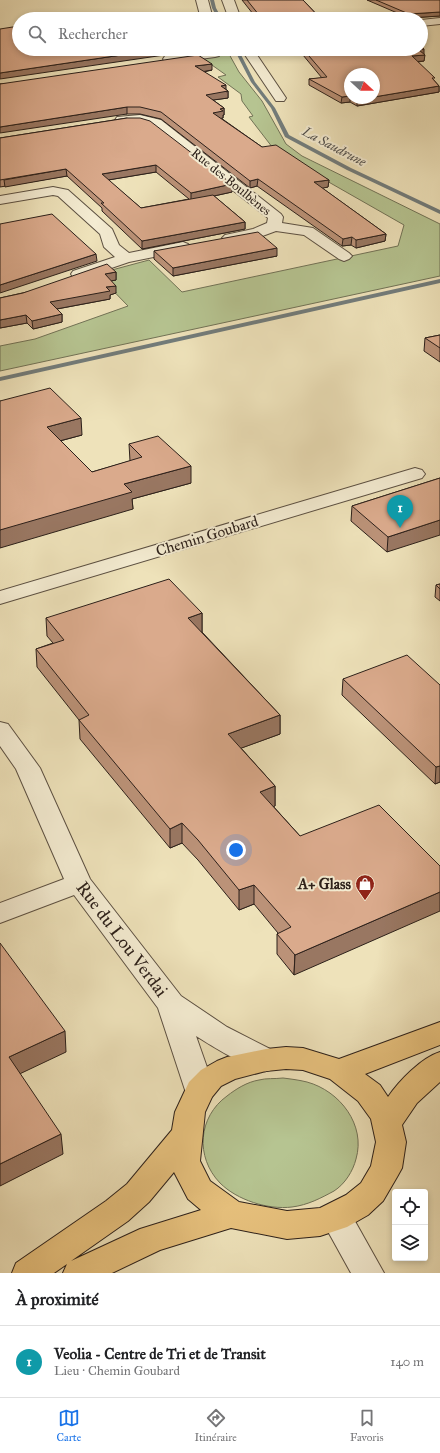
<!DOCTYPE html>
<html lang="fr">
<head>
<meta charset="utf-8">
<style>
	:root { --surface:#fff; --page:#f6f6f6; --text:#202124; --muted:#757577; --line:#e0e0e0; --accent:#1a73e8 }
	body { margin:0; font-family:"IM FELL Great Primer",serif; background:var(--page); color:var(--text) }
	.controls { position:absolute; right:12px; bottom:12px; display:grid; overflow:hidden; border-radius:4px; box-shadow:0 2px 6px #0003 }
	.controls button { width:36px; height:36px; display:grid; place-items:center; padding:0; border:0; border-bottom:1px solid var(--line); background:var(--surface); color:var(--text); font:20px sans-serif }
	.compass { position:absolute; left:344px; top:68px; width:36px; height:36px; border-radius:50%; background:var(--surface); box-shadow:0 2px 6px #0003; rotate:111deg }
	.you { position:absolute; left:236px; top:850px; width:14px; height:14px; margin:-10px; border:3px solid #fff; border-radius:50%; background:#1a73e8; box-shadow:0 0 0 6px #1a73e833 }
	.badge { display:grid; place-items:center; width:26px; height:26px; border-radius:50%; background:var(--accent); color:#fff; font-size:13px; font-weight:700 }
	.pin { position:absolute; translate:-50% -33px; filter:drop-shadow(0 1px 2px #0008) }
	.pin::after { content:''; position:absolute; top:21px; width:14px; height:12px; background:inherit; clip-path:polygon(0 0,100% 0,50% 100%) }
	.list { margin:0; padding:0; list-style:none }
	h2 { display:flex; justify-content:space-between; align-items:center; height:52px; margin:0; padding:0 16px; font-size:17px }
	h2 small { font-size:13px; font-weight:400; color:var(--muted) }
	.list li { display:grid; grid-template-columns:26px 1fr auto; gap:12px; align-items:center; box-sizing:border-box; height:72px; padding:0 16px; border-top:1px solid var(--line) }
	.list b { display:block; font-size:15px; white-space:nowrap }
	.list p { margin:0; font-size:13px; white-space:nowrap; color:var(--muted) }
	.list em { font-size:13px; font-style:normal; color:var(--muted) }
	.icon { flex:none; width:22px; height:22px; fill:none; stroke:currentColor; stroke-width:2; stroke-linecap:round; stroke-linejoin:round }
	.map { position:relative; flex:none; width:440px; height:1273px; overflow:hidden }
	.search { position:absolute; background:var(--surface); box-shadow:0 2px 6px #0003; left:12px; right:12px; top:12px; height:44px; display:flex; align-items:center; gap:10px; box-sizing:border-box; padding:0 14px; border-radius:22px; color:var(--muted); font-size:15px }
	.sheet { height:124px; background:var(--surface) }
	nav { display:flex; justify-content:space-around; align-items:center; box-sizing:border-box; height:56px; border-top:1px solid var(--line); background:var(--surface); font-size:11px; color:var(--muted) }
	nav a { display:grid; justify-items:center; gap:2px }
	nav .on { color:var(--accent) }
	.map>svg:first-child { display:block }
	.green { fill:#b6c491; stroke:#717256 }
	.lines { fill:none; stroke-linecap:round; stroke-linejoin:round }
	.stream { fill:#727c7b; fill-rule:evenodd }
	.minor-casing { stroke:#5c5042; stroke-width:2 }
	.major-casing { stroke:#2c201a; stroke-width:2 }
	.minor { fill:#f4ecd2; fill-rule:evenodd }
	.major { fill:#e7c17d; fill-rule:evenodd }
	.wall { fill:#bb9278; stroke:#2c201a; fill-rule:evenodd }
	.shaded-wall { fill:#997762; stroke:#2c201a }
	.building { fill:#daaa8c; stroke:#2c201a }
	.labels { text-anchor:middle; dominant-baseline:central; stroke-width:4; stroke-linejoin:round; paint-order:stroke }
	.far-water-label { font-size:13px; font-style:italic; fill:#4f4e4b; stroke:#f4ecd2 }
	.far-street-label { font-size:13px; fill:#2c201a; stroke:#f4ecd2 }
	.street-label { font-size:15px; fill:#2c201a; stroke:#f4ecd2 }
	.poi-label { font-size:15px; font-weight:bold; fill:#2c201a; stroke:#f4ecd2; text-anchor:end }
	.near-street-label { font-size:18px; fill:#2c201a; stroke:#f4ecd2 }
</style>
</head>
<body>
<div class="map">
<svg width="440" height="1273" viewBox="0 0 440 1273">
	<rect width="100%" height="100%" fill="#eee2ba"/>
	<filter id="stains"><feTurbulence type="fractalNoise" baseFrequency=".005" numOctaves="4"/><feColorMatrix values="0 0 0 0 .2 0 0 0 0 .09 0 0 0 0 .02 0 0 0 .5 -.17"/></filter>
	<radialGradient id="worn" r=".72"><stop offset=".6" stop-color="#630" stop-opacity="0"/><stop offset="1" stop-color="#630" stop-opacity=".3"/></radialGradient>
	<!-- green -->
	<path class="green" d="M229,54L239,72L262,101L286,144L302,156L440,224V276L0,371V346L35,339L128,306L97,274L149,260L182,292L398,246L404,225L276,152L249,117L253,116L242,101L241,94L218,77L226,75L202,58Z
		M283,1078C291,1079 299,1080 307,1082C340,1091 366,1125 356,1159C353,1171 345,1184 334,1191C321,1198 308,1205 292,1207C268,1210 237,1200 220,1183C195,1157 198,1117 227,1096C236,1089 247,1082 259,1080C266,1078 275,1079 283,1078Z"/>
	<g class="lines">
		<!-- stream -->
		<path class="stream" d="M210,0H214L216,8L222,19H218L212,8Z
			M234,49H238L255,82L275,108L289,135L351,168L440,210V214L347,170L285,137L271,108L251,82Z
			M440,279V283L0,381V377Z"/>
		<!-- minor casing -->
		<g class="minor-casing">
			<path id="minor" d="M196,0H208L213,19H201Z
				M222,0H234L241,19H229Z
				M440,18V24L421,26V20Z
				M208,49H220L221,53L219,56L215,57L169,63L165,62L163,59L165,56L169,55L208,50Z
				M241,49H253L286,98L284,101H276Z
				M140,115L161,120L281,214L283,217L282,223L313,228L349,253L352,256L349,259L344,261L339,259L304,235L276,231L257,238L230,243L225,241L222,238L225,235L253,229L267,223L268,218L151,126C139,123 128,126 117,123L115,120L117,117Z
				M53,187L68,190L112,229L119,245L129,253L183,242L188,244L191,247L188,250L129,262L85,277L79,279L73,277L71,274L73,271L115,257L104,247L100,234L58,196L53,195L0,204V196Z
				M415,468L422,470L425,474L422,478L0,604V591Z
				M0,722L8,724L40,768L90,879L181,996L227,1027L276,1052L281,1060L276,1068C272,1069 268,1072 264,1071C248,1068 210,1045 196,1036L215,1090L211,1098L200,1102L189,1098L185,1090L158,1008L74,895L0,923V903L64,879L16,769L0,746Z
				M336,1203L347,1207L384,1273H351L320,1217L325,1207Z"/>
		</g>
		<!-- major casing -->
		<g class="major-casing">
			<path id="major" d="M440,1022V1045L365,1074L380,1085L388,1097C399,1081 421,1058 440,1052V1082L417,1103L402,1125L406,1142L402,1168L397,1177L383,1201L368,1215L347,1227L320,1236L287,1239L231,1228L160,1250L112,1273H63L67,1264L54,1273H12L16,1263L106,1201L127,1184L172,1130L175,1112L189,1082L201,1070L217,1061L227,1057L266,1049L286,1047L303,1048L339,1059ZM286,1069L303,1070L330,1079L358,1101L371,1119L376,1142L371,1166L361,1183L346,1195L320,1208L287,1211L239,1202L210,1181L200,1161L205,1112L212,1097L221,1086L235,1079L266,1071ZM174,1172L188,1199L201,1210L140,1229L71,1261L128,1221L149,1202Z"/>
		</g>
		<!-- minor -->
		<use href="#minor" class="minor"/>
		<!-- major -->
		<use href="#major" class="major"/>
	</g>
	<!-- wall -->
	<path class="wall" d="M242,0H303L321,19H257Z
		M367,0H440V16L409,18Z
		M298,49H421L424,54V61L418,62L439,86V92L357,106L350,102L341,103L309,85V79L322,78ZM350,74L374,98H350Z
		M212,70L204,72L228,91V98L213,100L224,108V115H223V118H221L262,147L329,180L328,187L322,188L386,234L385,241L356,248L351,245L342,246L257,186L250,188L161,119L140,114H127L0,84Z
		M127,118L232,184V192L214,196L245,222V229L142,249L102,211V208L67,176L0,187V138ZM156,172L189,199L141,208L108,180Z
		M154,251L277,256L173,276L154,259Z
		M116,272V280L111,281L116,293L110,295V299L57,309L62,314V322L33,329L27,323L0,328V298Z
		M440,335V362L424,351L425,338Z
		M0,401L82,435L60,441L92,472L130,461L129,444L191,483L132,499L133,509Z
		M440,478L387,552L351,521L352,506Z
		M440,584V601L435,597L436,585Z
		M202,613V632L280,715V734L241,748L275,786V806H273L300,836L294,975L277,954V934L278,933L254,904L239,910L198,860L182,843L170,848L80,739L79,720L37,667L36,649L53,643L47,636L46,618Z
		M343,679L440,685V782L435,784L342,695Z"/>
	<!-- shaded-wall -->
	<path class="shaded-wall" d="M440,12V16L409,18V14Z
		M266,14V19H259V15Z
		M162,49H185V52L0,79V73Z
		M424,49V55L419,50Z
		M425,55L424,61L411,62L412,56Z
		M212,64V70L195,73V66Z
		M226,85V92L228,91V98L206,101V95L221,86Z
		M439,86V92L357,106V100L367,98H374V97Z
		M350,96V102L341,103L342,97Z
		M127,107V114L0,133V127Z
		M224,108V115H223V118L213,120V113L220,109Z
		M156,165V172L102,181V174Z
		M66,169L67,176L5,187L4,180Z
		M258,179L257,186L250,188V181Z
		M329,180L328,187L314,190V182Z
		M232,184V192L191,201V193Z
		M245,222V229L142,249V241Z
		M386,234L385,241L356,248V240Z
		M352,237L351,245L342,246L343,239Z
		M277,248V256L173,276V268Z
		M96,254L97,261L0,293V285Z
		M116,272V280L105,282V274Z
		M116,286V293L110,295V299L51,310L50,302L106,287Z
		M62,314V322L33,329L32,321Z
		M26,315L27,323L0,328V320Z
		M81,418L82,435L48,444L47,427Z
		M191,466V483L132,499L133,509L0,548V530L124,484Z
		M440,520V535L387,552L388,537Z
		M202,613V632L189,636L188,618Z
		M280,715V734L228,753V734Z
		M440,766V782L435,784L436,767Z
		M275,786V806L260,811V792Z
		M182,823V843L170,848V829Z
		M254,885V904L239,910V890Z
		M440,892V911L294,975L295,955Z
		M65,1031L66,1052L11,1078L9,1057Z
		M61,1134L63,1154L0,1186V1164Z"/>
	<!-- building -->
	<path class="building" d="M247,0H303L321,19H270L266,14L259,15Z
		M376,0H440V12L409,14Z
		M19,26V49H162L0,73V29Z
		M421,46L424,49L419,50L425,55L412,56L435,78H432L439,86L374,97V74H350V96L342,97L309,79L327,77L303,49H421Z
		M198,55L212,64L195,66L226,85L221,86L228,91L206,95L224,108L220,109L223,111L213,113L262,147L276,145L329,180L314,182L386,234L356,240L352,237L343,239L258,179L250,181L161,112L140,107H127L0,127V84Z
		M354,98H367L357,100Z
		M127,118H140L150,121L232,184L191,193L156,165L102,174L141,208L213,195L245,222L142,241L101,203H104L66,169L0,180V138Z
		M52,214L96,254L0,285V224Z
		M258,232L277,248L173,268L154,251Z
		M107,264L116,272L105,274L116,286L106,287L110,291L50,302L62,314L32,321L26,315L0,320V298L23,293Z
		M440,335V348L425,338Z
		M50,388L81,418L47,427L92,472L142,457L129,444L158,436L191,466L124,484L132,492L0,530V401Z
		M440,478V520L388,537L352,506Z
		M169,579L202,613L188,618L280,715L228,734L275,786L260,792L300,836L379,805L440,866V892L295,955L277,934L291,927L254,885L239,890L198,840L182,823L170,829L79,720L89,715L36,649L64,640L46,618Z
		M440,584V589L436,585Z
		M407,655L440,685V766L436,767L343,679Z
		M0,943L65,1031L9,1057L61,1134L0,1164Z"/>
	<!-- icons -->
	<defs>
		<g id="shop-pin" transform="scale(1)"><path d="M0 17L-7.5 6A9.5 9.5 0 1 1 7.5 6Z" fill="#8f2418" stroke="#f4ecd2"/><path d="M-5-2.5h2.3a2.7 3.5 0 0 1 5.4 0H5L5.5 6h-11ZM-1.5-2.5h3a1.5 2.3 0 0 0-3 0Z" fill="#fff"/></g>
	</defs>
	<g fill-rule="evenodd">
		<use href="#shop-pin" x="365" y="884"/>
	</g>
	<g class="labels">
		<!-- far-water labels -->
		<g class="far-water-label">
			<text transform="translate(334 147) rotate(28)">La Saudrune</text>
		</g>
		<!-- far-street labels -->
		<g class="far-street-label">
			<text transform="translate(231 182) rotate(39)">Rue des Boulbènes</text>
		</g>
		<!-- street labels -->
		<g class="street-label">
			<text transform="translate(207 536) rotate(-17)">Chemin Goubard</text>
		</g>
		<!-- poi labels -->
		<g class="poi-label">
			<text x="351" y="884">A+ Glass</text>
		</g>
		<!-- near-street labels -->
		<g class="near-street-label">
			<text transform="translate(122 939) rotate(53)">Rue du Lou Verdai</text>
		</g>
	</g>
	<rect width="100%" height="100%" filter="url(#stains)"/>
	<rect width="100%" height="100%" fill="url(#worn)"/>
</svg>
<div class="controls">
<button><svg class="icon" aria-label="locate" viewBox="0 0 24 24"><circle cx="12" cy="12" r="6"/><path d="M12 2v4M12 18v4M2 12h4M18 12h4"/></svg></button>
<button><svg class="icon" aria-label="layers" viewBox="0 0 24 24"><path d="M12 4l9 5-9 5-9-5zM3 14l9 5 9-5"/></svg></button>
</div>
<svg class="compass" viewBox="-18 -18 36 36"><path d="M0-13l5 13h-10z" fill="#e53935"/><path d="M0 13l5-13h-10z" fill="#757577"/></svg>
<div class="you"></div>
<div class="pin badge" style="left:400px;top:528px;background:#0f9aa8">1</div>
<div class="search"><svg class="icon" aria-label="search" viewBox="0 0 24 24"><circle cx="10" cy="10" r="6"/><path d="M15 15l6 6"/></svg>Rechercher</div>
</div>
<section class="sheet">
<h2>À proximité<small></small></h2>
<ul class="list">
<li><span class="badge" style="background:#0f9aa8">1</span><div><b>Veolia - Centre de Tri et de Transit</b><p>Lieu · Chemin Goubard</p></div><em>140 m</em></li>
</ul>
</section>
<nav>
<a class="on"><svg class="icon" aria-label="map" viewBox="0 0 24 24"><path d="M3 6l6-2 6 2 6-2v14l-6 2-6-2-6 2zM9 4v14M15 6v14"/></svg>Carte</a>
<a><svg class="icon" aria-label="directions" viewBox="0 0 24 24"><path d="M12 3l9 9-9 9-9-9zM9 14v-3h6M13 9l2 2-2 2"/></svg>Itinéraire</a>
<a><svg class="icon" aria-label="saved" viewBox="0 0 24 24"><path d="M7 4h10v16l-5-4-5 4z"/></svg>Favoris</a>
</nav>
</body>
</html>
